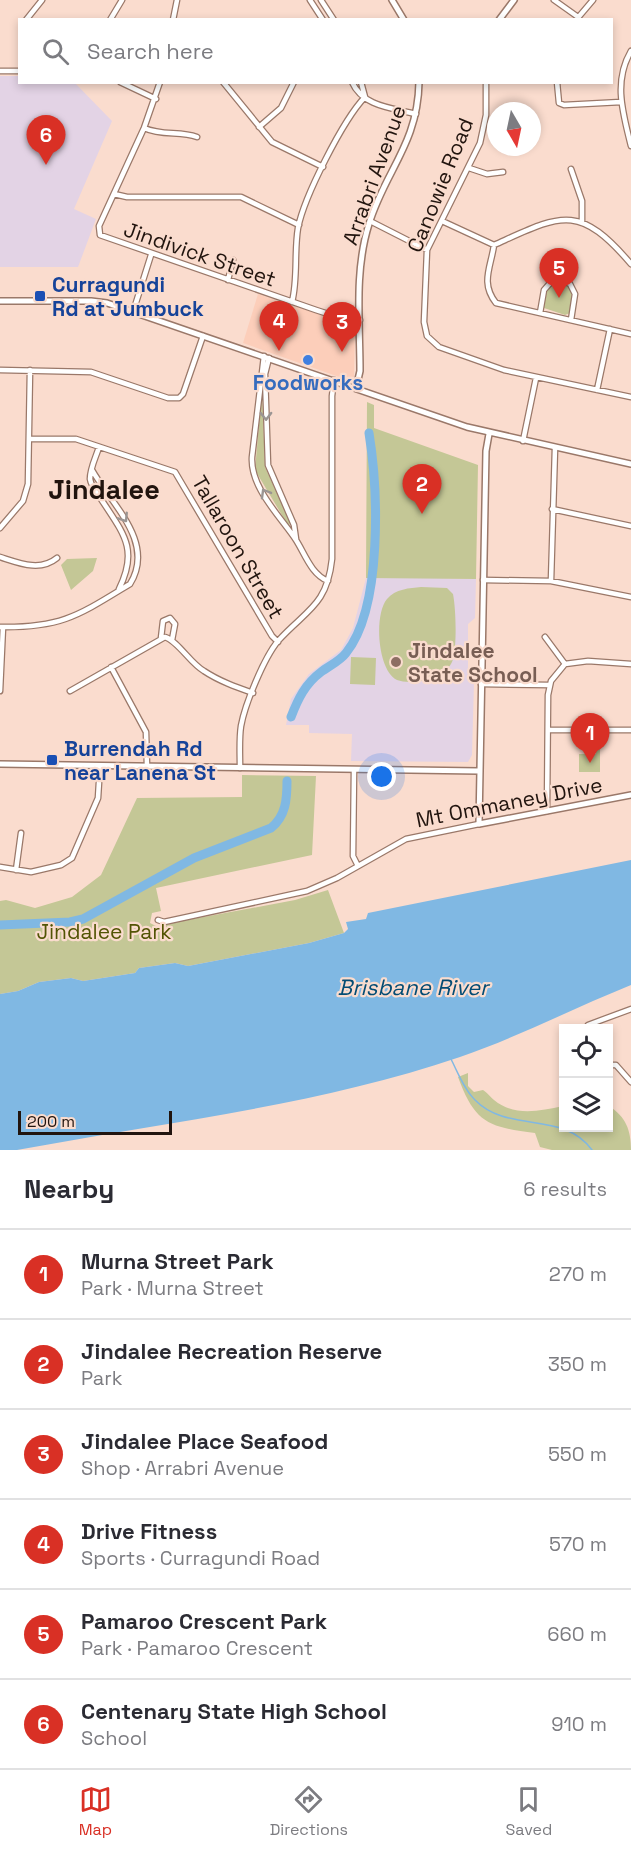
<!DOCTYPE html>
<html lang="en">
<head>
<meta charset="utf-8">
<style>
	:root { --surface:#fff; --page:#f7f7f7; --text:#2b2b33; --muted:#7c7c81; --line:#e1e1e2; --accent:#d93025 }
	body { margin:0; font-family:"Space Grotesk",sans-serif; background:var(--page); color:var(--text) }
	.controls { position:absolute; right:18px; bottom:18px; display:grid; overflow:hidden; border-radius:0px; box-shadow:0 3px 9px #0003 }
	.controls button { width:54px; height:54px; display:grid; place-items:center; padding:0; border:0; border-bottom:2px solid var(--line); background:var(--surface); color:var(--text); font:30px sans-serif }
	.compass { position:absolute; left:487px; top:102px; width:54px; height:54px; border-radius:50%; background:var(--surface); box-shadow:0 3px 9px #0003; rotate:171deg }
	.scale { position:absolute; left:18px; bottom:15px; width:154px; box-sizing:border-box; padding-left:6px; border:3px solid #21140e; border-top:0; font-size:16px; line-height:21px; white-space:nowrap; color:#21140e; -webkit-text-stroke:4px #fadcce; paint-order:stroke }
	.you { position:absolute; left:382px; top:777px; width:21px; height:21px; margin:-15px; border:4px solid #fff; border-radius:50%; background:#1a73e8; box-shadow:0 0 0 9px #1a73e833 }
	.badge { display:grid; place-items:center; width:39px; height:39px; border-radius:50%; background:var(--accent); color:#fff; font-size:20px; font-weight:700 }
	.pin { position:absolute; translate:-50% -50px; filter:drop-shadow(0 2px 3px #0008) }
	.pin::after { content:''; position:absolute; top:32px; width:21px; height:18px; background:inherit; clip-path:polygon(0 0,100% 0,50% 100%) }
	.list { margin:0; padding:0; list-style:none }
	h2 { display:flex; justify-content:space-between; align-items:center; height:78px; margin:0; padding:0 24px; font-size:26px }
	h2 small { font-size:20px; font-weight:400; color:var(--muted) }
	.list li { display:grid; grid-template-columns:39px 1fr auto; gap:18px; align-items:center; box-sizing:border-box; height:90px; padding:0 24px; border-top:2px solid var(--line) }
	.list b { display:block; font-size:22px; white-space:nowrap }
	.list p { margin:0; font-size:20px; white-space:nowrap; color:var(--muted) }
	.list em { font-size:20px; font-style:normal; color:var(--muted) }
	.icon { flex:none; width:33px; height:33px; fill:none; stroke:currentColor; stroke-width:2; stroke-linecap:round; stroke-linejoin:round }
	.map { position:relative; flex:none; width:631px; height:1150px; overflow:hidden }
	.search { position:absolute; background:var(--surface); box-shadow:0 3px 9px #0003; left:18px; right:18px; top:18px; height:66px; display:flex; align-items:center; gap:15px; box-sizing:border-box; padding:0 21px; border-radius:0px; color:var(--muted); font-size:22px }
	.sheet { height:618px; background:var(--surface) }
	nav { display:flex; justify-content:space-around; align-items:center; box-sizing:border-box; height:84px; border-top:2px solid var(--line); background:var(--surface); font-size:16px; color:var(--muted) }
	nav a { display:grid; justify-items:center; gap:3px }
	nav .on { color:var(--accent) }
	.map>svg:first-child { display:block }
	.built { fill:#fcceba }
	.education { fill:#e3d3e5 }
	.green { fill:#c4c796 }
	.water { fill:#80b8e3 }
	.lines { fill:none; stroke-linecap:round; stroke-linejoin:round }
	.stream { stroke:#80b8e3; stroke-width:1.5 }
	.river { stroke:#80b8e3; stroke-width:9 }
	.minor-casing { stroke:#9a7869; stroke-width:7 }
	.tertiary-casing { stroke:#9a7869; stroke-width:8 }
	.minor { stroke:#fff; stroke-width:4.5 }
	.tertiary { stroke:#fff; stroke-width:5 }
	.oneway { stroke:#9b9593 }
	.transit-dot { fill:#1a4fb4; stroke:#fadcce; stroke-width:2 }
	.shop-dot { fill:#3f7fe0; stroke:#fadcce; stroke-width:2 }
	.education-dot { fill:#8d6e63; stroke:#fadcce; stroke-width:2 }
	.labels { text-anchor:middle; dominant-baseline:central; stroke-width:4.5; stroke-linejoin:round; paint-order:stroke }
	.street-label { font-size:21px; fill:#21140e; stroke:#fadcce }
	.transit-label { font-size:21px; font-weight:bold; fill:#164399; stroke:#fadcce; text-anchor:start }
	.shop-label { font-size:21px; font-weight:bold; fill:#366cbe; stroke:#fadcce }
	.education-label { font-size:21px; font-weight:bold; fill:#785e54; stroke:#fadcce; text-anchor:start }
	.park-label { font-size:21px; fill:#525404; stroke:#fadcce }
	.water-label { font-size:22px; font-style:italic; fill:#044c74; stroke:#fadcce }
	.district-label { font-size:27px; font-weight:bold; fill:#21140e; stroke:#fadcce }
</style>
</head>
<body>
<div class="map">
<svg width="631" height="1150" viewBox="0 0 631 1150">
	<rect width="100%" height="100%" fill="#fadcce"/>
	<!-- built -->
	<path class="built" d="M258,294L351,325L355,332L354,377L345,379L243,343Z"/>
	<!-- education -->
	<path class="education" d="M0,76H19L20,82L75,83L112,121L74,209L96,219L78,267H0Z
		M403,577L476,579L475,618L468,624V676L474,682L472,755L468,762L351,761L352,734L309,733V725H286L291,699L309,674L341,650L353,628L366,578Z"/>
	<!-- green -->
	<path class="green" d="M561,281L569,285L572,294L570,313L565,315L544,308C544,296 547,283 561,281Z
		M262,390L265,467L290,522L289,527L255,470Z
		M367,402L374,405V428L478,465L476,579L366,578Z
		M97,558L93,571L71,590L61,565L67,559Z
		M421,587L447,588L453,594C456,609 457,645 453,659C450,671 436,678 425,680C417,682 405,683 397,680C377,670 374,614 387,599C395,589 410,588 421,587Z
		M351,657L376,658L375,685L350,684Z
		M596,737H600V772H579V754H596Z
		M242,775L316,776L312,855L156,888L161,911L152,913L150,923L160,928L166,924L295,900L328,890L344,933L309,943L188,966L175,963L139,968L135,973L83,981L71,978L39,982L18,991L0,994V901L6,900L35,908L72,897L101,875L137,798L242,797Z
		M468,1073V1086L474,1092L483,1090C488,1093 490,1097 494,1100C515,1117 539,1111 563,1106L564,1128H608L609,1106C626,1117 631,1130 631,1150H552L540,1147L535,1133C488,1127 475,1123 458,1077Z"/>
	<!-- water -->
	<path class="water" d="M631,860V985C574,1008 518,1037 460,1057C316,1106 165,1122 17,1150H0V994L18,991L39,982L71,978L83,981L135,973L139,968L175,963L188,966L309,943L344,933L348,929L346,922L366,919L368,913Z"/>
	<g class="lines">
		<!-- stream -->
		<path class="stream" d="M451,1059C458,1073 464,1089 475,1100C508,1134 563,1110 592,1150"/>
		<!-- river -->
		<path class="river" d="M291,717C298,699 305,684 321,672C329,666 340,661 346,653C383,607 378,489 369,433
			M0,925L70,922L83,919L194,858L271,828C286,816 287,799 287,781"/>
		<!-- minor casing -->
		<g class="minor-casing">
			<path id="minor" d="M310,0L323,20
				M321,0L334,20
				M554,0L578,17
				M26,20L42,0
				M110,20L122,0
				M173,20L177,0
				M576,20L593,0
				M631,51C613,82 623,113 631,146
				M0,71H20
				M120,82L156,99
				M160,82L144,128L99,226L100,235L316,310L350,321L360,320
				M223,82L272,142L323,167
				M352,82C363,107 393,108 416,114
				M361,82L365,97
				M486,82V115L480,143L427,250L424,322L427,336L439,347L504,370L631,397
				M557,82L559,103L564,105L621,102
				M259,127L281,108L294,82
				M144,128C162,136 180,131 197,137
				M469,168L487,174L503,172
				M571,169L582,201V223
				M114,194L127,197H241L299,225
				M370,221L427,250
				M442,221L494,245C561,215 578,202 631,264
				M494,245C491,267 480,283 496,303L631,334
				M228,280L233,260
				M292,302C298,279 294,252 298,228C304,197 343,120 365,97
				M133,312L151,255
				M540,313L544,290L551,282L562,280L570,284L575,294L571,320
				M264,356L252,457C250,488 281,517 296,540C305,554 311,574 328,581
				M269,358L265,374L268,465L294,525L296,539
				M0,370L91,372L168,398H179L183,394L203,336
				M597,390L610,329
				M30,439H76L175,472L272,636L278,642
				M523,441L536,378
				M99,447C96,457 90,468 90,479C91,486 97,493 101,499C123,533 139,549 119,589
				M552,509L631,526
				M0,528L23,501L28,484L30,370
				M0,557C19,563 40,572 57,558
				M483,580L551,581L631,597
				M551,581L555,448
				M0,627C62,628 79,615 130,584C156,542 111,504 92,470
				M545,637L565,664
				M161,638L163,621L170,618L175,624L172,640
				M111,667L146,732L147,766
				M481,684L550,685
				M0,691L3,627
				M70,691L165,637C178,641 190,663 204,671C219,681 236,687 253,693
				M548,730H631
				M240,768C240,754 239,739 241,726C245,704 264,658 278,641C306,610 327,606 332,559V396L334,380
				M354,770L353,856L358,866
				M547,811L548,695L551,681L565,664L588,661L631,664
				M0,867L31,872L61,865L72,858L98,798L100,766
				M16,870L21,833
				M158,920L164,922L307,891L337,878L406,839L479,824
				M588,1025L631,1009
				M608,1065H616L631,1082"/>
		</g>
		<!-- tertiary casing -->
		<g class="tertiary-casing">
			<path id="tertiary" d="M392,0L404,20
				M499,20L514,0
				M0,301H91L107,303L467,427L631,464
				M356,388L360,371C360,323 354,271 369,224C385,171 418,144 419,82
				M489,434L486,451L479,824L631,795
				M0,764L479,771"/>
		</g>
		<!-- minor -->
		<use href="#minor" class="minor"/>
		<!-- tertiary -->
		<use href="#tertiary" class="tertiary"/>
	</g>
	<!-- one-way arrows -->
	<defs><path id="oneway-chevron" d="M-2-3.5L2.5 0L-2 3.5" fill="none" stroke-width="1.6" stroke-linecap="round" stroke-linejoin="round" transform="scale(1.5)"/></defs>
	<g class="oneway">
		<use href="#oneway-chevron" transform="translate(266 416) rotate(89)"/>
		<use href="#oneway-chevron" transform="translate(265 493) rotate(-120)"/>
		<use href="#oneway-chevron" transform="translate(124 518) rotate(57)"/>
	</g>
	<!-- markers -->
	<g class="transit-dot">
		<rect x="34" y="290" width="12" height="12" rx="3"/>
		<rect x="46" y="754" width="12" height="12" rx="3"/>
	</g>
	<circle class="shop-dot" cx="308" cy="360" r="6"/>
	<circle class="education-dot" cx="396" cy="662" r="6"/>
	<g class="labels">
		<!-- street labels -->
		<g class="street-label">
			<text transform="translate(374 175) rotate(-70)">Arrabri Avenue</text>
			<text transform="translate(440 185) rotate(-68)">Canowie Road</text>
			<text transform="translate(200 254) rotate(19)">Jindivick Street</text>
			<text transform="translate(238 547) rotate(60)">Tallaroon Street</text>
			<text transform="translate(509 802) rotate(-11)">Mt Ommaney Drive</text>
		</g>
		<!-- transit labels -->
		<g class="transit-label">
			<text x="52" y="284">Curragundi<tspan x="52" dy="24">Rd at Jumbuck</tspan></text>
			<text x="64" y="748">Burrendah Rd<tspan x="64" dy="24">near Lanena St</tspan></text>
		</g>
		<!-- shop labels -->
		<g class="shop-label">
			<text x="308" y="382">Foodworks</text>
		</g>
		<!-- education labels -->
		<g class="education-label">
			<text x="408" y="650">Jindalee<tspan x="408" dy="24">State School</tspan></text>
		</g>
		<!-- park labels -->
		<g class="park-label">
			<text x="104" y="931">Jindalee Park</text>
		</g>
		<!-- water labels -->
		<g class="water-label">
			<text x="413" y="987">Brisbane River</text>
		</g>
		<!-- district labels -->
		<g class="district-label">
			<text x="104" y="489">Jindalee</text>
		</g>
	</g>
</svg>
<div class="controls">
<button><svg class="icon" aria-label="locate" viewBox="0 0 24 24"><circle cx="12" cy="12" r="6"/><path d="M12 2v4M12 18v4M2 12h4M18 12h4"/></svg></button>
<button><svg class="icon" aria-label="layers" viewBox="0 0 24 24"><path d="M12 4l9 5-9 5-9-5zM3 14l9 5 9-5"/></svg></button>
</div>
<svg class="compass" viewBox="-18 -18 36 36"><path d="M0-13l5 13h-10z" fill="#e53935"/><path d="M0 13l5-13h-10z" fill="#7c7c81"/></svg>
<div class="scale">200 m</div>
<div class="you"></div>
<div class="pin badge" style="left:590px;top:763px">1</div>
<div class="pin badge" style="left:422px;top:514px">2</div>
<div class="pin badge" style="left:342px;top:352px">3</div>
<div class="pin badge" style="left:279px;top:351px">4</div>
<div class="pin badge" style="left:559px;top:298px">5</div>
<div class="pin badge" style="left:46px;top:165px">6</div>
<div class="search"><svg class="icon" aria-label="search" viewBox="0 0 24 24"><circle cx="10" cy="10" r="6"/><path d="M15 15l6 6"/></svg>Search here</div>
</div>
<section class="sheet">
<h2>Nearby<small>6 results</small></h2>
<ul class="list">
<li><span class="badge">1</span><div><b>Murna Street Park</b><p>Park · Murna Street</p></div><em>270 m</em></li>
<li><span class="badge">2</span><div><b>Jindalee Recreation Reserve</b><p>Park</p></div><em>350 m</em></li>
<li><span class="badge">3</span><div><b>Jindalee Place Seafood</b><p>Shop · Arrabri Avenue</p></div><em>550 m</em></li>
<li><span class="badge">4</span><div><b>Drive Fitness</b><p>Sports · Curragundi Road</p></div><em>570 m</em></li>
<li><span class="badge">5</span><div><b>Pamaroo Crescent Park</b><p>Park · Pamaroo Crescent</p></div><em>660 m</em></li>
<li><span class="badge">6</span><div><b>Centenary State High School</b><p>School</p></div><em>910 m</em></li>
</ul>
</section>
<nav>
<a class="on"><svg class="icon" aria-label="map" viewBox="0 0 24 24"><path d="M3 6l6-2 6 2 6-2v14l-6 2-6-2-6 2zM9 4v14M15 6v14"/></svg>Map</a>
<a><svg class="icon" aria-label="directions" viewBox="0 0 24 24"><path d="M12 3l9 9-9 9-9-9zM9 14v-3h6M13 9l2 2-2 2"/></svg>Directions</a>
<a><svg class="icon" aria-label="saved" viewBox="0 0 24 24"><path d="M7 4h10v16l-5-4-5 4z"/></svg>Saved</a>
</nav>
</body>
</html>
